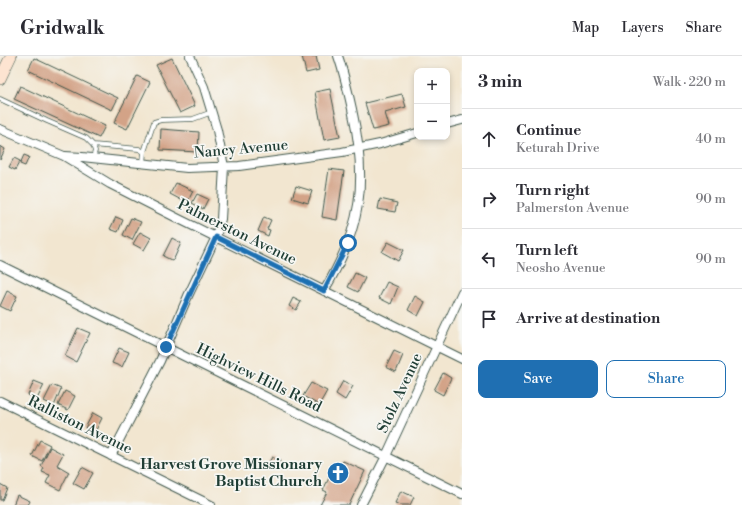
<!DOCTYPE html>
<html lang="en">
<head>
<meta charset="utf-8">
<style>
	:root { --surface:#fff; --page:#f7f7f7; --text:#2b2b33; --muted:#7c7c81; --line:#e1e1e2; --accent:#1f6fb2 }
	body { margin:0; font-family:"Libre Bodoni",serif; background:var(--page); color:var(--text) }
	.controls { position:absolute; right:12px; top:12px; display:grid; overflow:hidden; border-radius:8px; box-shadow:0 2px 6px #0003 }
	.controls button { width:36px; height:36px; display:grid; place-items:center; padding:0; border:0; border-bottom:1px solid var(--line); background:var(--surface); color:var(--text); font:20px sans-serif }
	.stop { position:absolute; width:12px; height:12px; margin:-9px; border:3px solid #1f6fb2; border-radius:50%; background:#fff }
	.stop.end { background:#1f6fb2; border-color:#fff; box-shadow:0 1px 4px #0008 }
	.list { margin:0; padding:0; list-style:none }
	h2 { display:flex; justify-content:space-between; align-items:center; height:52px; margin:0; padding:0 16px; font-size:17px }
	h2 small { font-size:13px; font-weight:400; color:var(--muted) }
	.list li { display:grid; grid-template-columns:26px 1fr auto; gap:12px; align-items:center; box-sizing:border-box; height:60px; padding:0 16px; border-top:1px solid var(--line) }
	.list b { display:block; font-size:15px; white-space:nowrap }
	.list p { margin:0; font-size:13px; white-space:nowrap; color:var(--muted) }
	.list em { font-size:13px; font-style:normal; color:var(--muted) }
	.actions { display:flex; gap:8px; padding:12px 16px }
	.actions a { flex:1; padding:9px 0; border:1px solid var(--accent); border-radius:8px; text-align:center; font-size:14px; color:var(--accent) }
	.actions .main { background:var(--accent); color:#fff }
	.icon { flex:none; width:22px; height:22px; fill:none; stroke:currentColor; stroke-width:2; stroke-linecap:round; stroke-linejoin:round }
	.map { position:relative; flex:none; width:462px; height:449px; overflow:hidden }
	header { display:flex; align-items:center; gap:24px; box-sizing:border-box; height:56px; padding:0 20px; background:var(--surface); border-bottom:1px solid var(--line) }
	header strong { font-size:19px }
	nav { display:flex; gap:22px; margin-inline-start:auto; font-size:14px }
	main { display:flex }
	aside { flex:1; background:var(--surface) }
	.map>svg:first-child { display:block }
	.building { fill:#d3a387 }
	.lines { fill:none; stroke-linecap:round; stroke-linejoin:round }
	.lane-casing { stroke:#3f564b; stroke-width:5.5 }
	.street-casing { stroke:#3f564b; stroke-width:10 }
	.secondary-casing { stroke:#3f564b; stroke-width:12 }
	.lane { stroke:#fff; stroke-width:4 }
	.street { stroke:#fff; stroke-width:8 }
	.secondary { stroke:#fde4d1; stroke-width:11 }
	.route { stroke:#1f6fb2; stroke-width:5 }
	.labels { text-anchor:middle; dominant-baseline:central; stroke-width:3.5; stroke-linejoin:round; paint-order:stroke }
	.street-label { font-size:15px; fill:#1f3d34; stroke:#f6f6f2 }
	.poi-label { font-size:15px; font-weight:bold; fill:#1f3d34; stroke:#f6f6f2; text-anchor:end }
</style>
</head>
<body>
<header>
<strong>Gridwalk</strong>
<nav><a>Map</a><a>Layers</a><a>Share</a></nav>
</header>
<main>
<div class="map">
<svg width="462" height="449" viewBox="0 0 462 449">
	<rect width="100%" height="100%" fill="#f6f6f2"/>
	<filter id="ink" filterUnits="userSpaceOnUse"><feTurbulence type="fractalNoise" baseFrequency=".025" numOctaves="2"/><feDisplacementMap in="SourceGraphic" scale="8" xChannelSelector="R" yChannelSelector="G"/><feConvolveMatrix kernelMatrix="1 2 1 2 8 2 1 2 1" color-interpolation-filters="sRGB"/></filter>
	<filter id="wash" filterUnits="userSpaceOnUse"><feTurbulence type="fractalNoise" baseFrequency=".012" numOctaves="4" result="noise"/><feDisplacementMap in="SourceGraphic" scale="16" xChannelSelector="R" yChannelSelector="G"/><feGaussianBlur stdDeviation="0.9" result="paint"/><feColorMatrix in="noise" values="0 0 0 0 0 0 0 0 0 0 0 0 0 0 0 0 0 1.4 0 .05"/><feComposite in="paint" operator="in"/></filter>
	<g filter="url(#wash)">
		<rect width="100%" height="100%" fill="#f2e6d0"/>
		<g id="blocks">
			<!-- building -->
			<path class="building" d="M302,0H316L319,14L306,17Z
				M34,2L118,42L112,54L28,14Z
				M172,2L195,50L180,57L156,9Z
				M137,20L150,26L127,73L114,67Z
				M20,30L105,70L99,82L14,43Z
				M330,33L340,81L324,84L315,36Z
				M402,38L406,51L385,57L389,70L373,74L365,47Z
				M161,73L199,76L198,96L160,94Z
				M0,90L5,93L0,104Z
				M24,99L29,101L25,110L20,108Z
				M14,102L20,105L15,114L9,111Z
				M329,113L344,115L337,164L322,161Z
				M176,127L193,135L187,147L170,138Z
				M296,130L312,135L308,147L292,142Z
				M197,138L208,143L203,153L192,147Z
				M380,143L397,147L395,156L378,153Z
				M116,161L123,164L118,176L110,173Z
				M264,161L271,164L267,173L270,174L268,180L258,175Z
				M131,162L141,166L132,184L123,179Z
				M140,176L151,182L144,194L133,188Z
				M172,182L181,187L173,205L163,200Z
				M388,186L404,194L398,205L382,196Z
				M355,217L365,222L358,236L348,231Z
				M387,226L398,231L391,248L379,242Z
				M7,235L17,240L10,255L0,250Z
				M415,240L425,246L418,260L408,254Z
				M293,242L301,246L296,254L289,250Z
				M78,272L90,277L76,306L65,300Z
				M119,292L129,296L122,311L112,307Z
				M394,295L403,299L396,316L386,311Z
				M443,317L451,322L443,339L434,334Z
				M34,325L44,329L37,343L28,339Z
				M343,325L353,330L345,344L336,338Z
				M311,327L327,335L319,349L303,340Z
				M52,329L61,333L54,350L44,345Z
				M65,335L75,340L68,354L58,349Z
				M93,357L102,362L95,376L85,372Z
				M40,384L50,389L42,405L32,400Z
				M50,391L63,398L57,409L69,416L60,434L46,427L50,419L42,416L44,412L41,410Z
				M272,401L280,405L276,412L268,408Z
				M343,405L365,415L349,449H320L327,436L323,434L330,420L334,422Z
				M82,411L93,417L84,433L73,427Z
				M0,428L7,432L2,444H0Z
				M401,435L414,441L410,449H400L395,447Z
				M17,439L30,445L28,449H13Z"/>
		</g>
	</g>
	<g filter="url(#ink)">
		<use href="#blocks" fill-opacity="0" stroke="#3f564b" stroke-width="1"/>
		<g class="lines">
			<!-- lane casing -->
			<g class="lane-casing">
				<path id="lane" d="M0,43L47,65L86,82L93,89L95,95L93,102
					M93,89L139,93L144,96L143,108
					M144,96L154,66L161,64L193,63L212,56"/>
			</g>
			<!-- street casing -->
			<g class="street-casing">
				<path id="street" d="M447,68L462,64
					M0,73L64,100L110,128L177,162L462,303
					M65,100L82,101L187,112L239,110L342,96L380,88L417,77
					M0,209L462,438
					M324,235C362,171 368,126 352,53C348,35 344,17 338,0
					M0,345L211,449
					M111,400L160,305L188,240L216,181L221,163L224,111L217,74L204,31L190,0
					M361,449L386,400L462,236"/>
			</g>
			<!-- secondary casing -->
			<g class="secondary-casing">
				<path id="secondary" d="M0,23L11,0"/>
			</g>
			<!-- lane -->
			<use href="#lane" class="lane"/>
			<!-- street -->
			<use href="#street" class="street"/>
			<!-- secondary -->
			<use href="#secondary" class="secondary"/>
		</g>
	</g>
	<g class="lines" filter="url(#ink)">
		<!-- route -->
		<path class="route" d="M166,291L216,181L324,235L348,187"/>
	</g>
	<!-- icons -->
	<defs>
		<g id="church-disc" transform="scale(1.15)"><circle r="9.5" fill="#1f6fb2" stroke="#f6f6f2"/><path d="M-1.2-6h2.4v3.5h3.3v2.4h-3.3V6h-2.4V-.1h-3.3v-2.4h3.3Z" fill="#fff"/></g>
	</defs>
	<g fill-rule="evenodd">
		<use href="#church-disc" x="338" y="417"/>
	</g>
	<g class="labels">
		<!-- street labels -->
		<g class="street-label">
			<text transform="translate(241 93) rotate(-5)">Nancy Avenue</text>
			<text transform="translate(237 176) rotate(26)">Palmerston Avenue</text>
			<text transform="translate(259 322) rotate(26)">Highview Hills Road</text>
			<text transform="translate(400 337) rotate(-65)">Stolz Avenue</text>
			<text transform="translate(80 369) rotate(26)">Ralliston Avenue</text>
		</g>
		<!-- poi labels -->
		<g class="poi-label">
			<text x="322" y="408">Harvest Grove Missionary<tspan x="322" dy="17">Baptist Church</tspan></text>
		</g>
	</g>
</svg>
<div class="controls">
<button>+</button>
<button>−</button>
</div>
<div class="stop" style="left:348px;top:187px"></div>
<div class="stop end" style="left:166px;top:291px"></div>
</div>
<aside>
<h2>3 min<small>Walk · 220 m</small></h2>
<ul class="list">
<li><svg class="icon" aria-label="ahead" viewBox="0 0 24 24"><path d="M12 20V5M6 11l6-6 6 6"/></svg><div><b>Continue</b><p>Keturah Drive</p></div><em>40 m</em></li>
<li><svg class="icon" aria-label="right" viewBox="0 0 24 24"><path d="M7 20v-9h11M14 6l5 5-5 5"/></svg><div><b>Turn right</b><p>Palmerston Avenue</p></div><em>90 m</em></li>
<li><svg class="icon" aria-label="left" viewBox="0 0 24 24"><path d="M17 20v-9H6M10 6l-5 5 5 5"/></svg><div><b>Turn left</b><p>Neosho Avenue</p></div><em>90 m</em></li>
<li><svg class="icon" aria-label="arrive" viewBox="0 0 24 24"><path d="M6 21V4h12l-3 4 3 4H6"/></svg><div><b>Arrive at destination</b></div></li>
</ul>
<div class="actions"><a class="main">Save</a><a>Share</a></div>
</aside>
</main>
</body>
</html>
